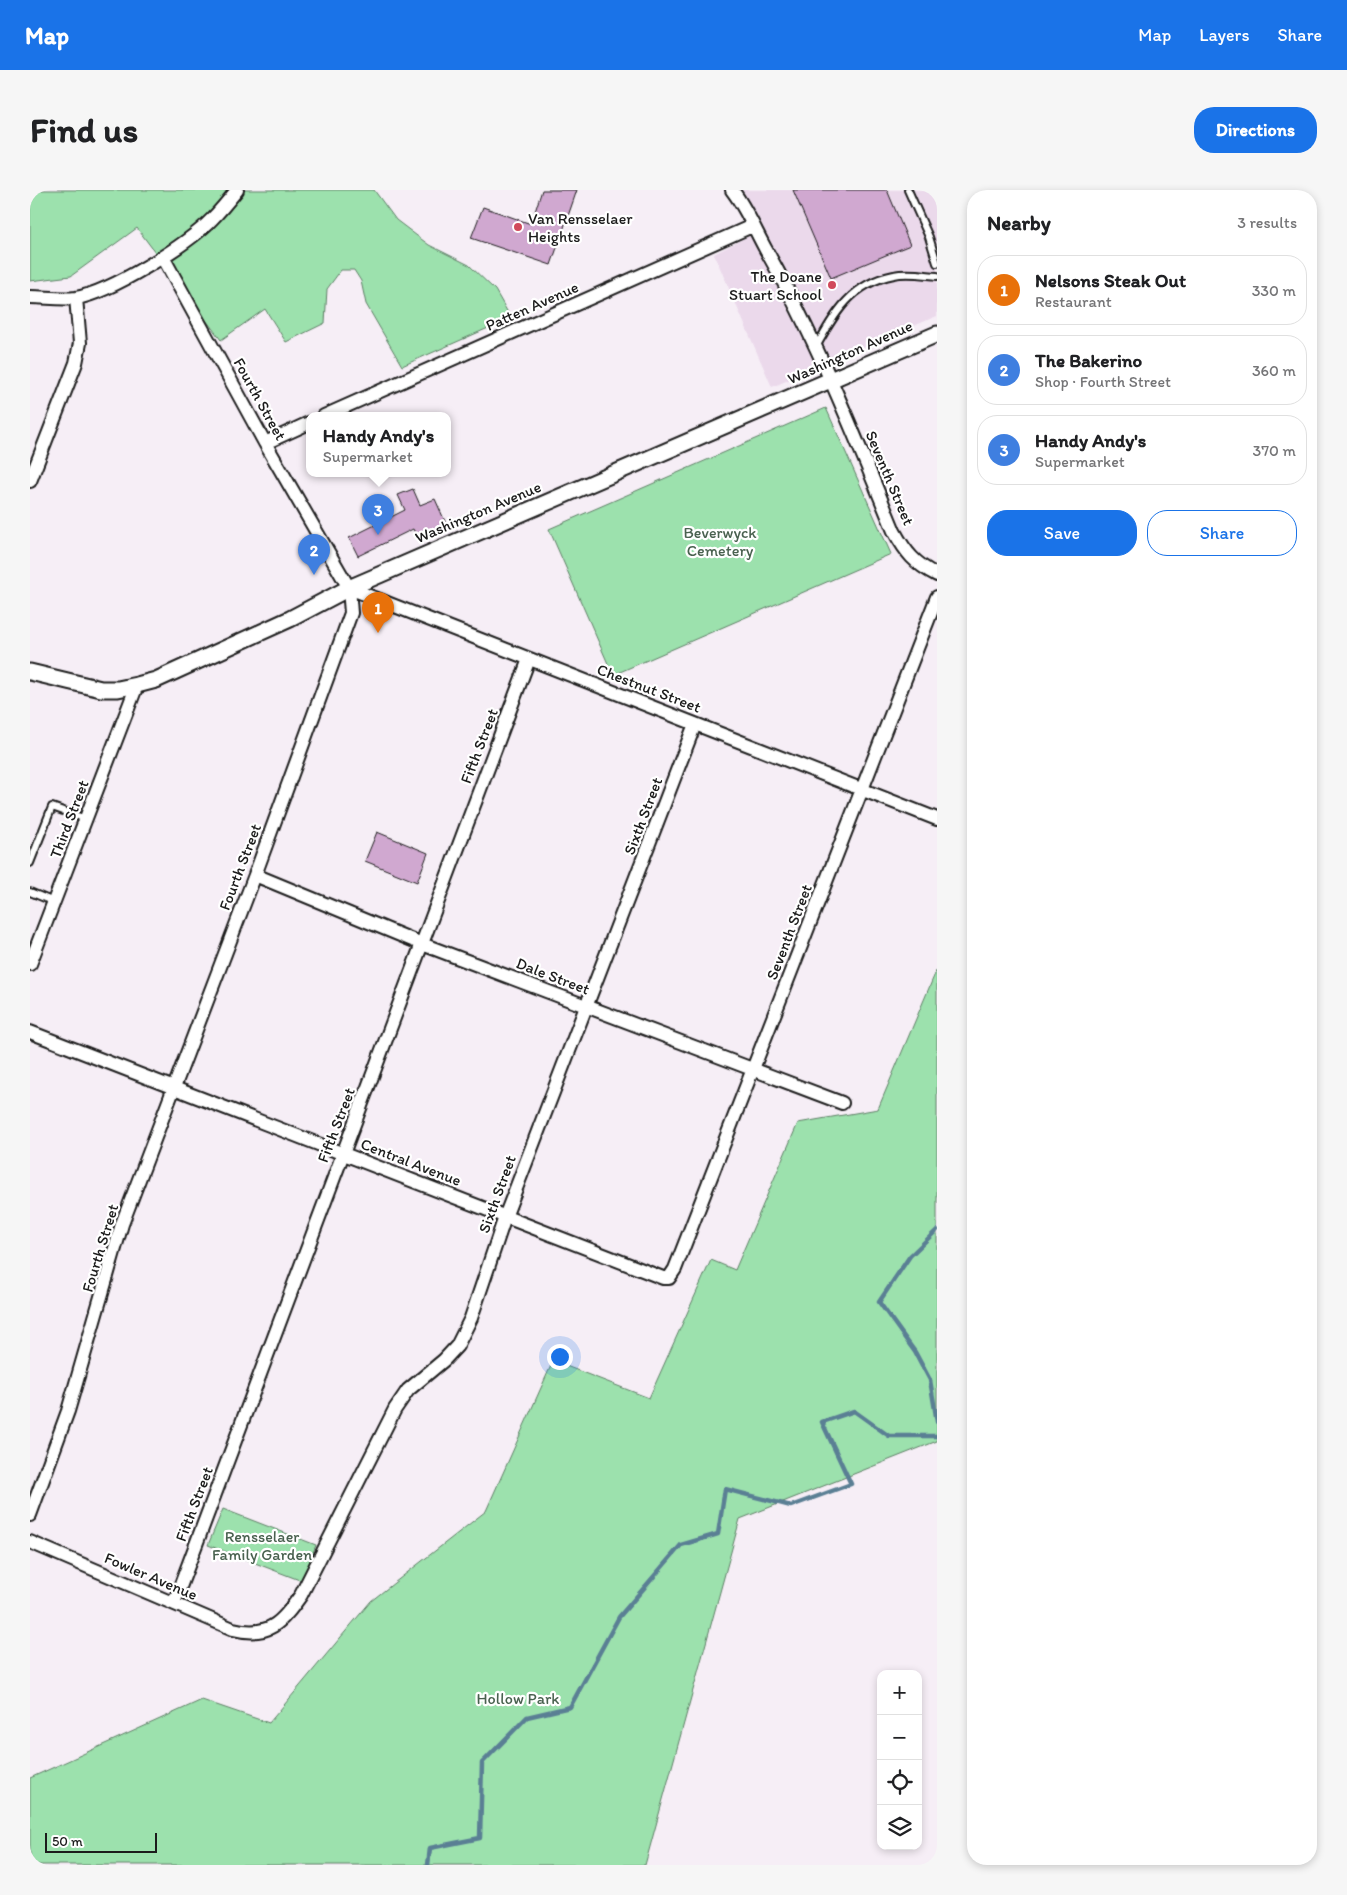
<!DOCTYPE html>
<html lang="en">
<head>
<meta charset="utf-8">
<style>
	:root { --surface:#fff; --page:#f6f6f6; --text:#202124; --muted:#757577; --line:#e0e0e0; --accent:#1a73e8 }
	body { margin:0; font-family:Itim,sans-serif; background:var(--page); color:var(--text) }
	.controls { position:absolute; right:15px; bottom:15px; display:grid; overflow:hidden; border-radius:10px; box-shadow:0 2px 8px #0003 }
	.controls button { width:45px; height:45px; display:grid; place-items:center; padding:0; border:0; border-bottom:1px solid var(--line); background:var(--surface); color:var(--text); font:25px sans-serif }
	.scale { position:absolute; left:15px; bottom:12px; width:112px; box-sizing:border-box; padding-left:5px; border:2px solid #1c1c1c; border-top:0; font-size:14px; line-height:18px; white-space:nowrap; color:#1c1c1c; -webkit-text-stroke:4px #fff; paint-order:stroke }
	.you { position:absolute; left:529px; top:1166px; width:18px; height:18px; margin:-12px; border:4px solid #fff; border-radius:50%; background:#1a73e8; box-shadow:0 0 0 8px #1a73e833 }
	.badge { display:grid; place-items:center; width:32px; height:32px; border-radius:50%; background:var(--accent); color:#fff; font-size:16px; font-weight:700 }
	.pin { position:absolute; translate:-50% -41px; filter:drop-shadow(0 1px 2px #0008) }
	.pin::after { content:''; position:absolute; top:26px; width:18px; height:15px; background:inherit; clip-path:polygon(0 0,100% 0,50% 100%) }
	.popup { position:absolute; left:276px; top:222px; width:145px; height:65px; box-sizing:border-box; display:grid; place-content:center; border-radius:10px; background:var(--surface); filter:drop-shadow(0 1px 4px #0005); font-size:16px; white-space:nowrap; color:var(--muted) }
	.popup b { font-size:19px; color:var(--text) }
	.popup::after { content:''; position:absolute; left:50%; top:100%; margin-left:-10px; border:10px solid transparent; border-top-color:var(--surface) }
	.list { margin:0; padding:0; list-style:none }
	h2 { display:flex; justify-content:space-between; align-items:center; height:65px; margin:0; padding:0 20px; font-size:21px }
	h2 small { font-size:16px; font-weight:400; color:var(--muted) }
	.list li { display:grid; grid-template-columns:32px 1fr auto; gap:15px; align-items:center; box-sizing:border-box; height:70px; margin:0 10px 10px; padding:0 10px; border:1px solid var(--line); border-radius:20px }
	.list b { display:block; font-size:19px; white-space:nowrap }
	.list p { margin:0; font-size:16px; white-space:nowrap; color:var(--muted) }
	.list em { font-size:16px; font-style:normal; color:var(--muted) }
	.actions { display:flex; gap:10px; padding:15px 20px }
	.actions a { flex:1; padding:11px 0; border:1px solid var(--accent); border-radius:20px; text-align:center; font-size:18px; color:var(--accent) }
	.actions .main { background:var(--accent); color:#fff }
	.icon { flex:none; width:28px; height:28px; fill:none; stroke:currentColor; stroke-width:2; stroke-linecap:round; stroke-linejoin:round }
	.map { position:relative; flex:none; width:907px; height:1675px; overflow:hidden; border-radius:20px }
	header { display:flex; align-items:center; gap:30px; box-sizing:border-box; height:70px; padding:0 25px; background:var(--accent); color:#fff }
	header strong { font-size:24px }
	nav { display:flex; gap:28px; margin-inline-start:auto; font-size:18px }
	.intro { display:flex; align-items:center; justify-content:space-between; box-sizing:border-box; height:120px; padding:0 30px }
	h1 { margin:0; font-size:35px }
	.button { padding:12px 22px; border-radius:20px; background:var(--accent); color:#fff; font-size:18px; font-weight:700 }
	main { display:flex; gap:30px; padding:0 30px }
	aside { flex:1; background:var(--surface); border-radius:20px; box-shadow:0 2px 8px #0003 }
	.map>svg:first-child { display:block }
	.built { fill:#ebd9eb }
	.green { fill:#9ce1ad; stroke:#5c7e64 }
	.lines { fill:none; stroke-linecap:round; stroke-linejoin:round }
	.stream { stroke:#5a7f94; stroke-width:4.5 }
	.building { fill:#d0a8d0; stroke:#1c1c1c }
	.service-casing { stroke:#1c1c1c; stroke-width:10 }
	.minor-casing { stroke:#1c1c1c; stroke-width:16 }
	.tertiary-casing { stroke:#1c1c1c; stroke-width:19 }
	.service { stroke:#fff; stroke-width:6 }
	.minor { stroke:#fff; stroke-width:12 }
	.tertiary { stroke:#fff; stroke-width:15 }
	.poi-dot { fill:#d1495b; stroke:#fff; stroke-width:2 }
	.labels { text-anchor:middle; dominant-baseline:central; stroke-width:4.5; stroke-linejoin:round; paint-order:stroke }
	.poi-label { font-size:16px; fill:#1c1c1c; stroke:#fff; text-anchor:start }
	.street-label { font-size:16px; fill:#1c1c1c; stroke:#fff }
	.park-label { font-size:16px; fill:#49614f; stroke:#fff }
</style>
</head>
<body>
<header>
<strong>Map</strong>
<nav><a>Map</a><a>Layers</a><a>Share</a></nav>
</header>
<div class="intro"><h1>Find us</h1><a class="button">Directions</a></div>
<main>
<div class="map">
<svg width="907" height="1675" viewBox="0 0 907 1675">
	<rect width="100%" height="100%" fill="#f6eef6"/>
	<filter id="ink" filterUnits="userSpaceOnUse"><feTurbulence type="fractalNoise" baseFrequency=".02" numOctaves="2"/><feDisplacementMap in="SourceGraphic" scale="10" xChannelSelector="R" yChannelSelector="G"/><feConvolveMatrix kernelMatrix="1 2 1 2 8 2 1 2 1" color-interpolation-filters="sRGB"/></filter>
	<g filter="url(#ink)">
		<!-- built -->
		<path class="built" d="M712,0H907V126L742,197L684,64L734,38Z"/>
		<!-- green -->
		<path class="green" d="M0,0H344L366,30L399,55L439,75L465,100L481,128L372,176L336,114L331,91L324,80H311L297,99L295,133L256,152L235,119L191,150L107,38L41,86L0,91Z
			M796,218L861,364L583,485L519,339Z
			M907,779V1251L710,1329L615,1675H0V1588L172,1510L239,1533L341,1411L456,1321L523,1171L619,1208L681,1070L705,1080L768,933L848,919Z
			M193,1319L286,1355L272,1391L178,1355Z"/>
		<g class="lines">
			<!-- stream -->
			<path class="stream" d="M907,1040L880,1066L849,1112L885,1162L900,1190L907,1232
				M398,1675L400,1658L450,1648L452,1573L497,1527L540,1517L589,1427L651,1355L688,1344L695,1299L761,1316L821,1294L792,1232L824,1221L859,1246H907"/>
		</g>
		<!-- building -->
		<path class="building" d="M512,0H547L521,75L441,48L453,17L501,34Z
			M763,0H857L880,55L801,88Z
			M383,299L390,315L405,309L418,338L389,351L383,339L328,366L319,348L375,320L368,305Z
			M347,642L398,663L387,692L335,671Z"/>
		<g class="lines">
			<!-- service casing -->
			<g class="service-casing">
				<path id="service" d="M878,0L899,47L907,73
					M786,157C805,123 822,93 864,85C877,82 894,85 907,86
					M0,673L22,617L56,629
					M0,702L24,712"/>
			</g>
			<!-- minor casing -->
			<g class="minor-casing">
				<path id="minor" d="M702,0C716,18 725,40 736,60C787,150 825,246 864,341C876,363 885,374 907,385
					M0,107C15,107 32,110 46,108C81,102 157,55 182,29C191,20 199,10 207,0
					M294,226L722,36
					M235,253L279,233
					M0,291L46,173L50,153L46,108
					M319,398L907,629
					M225,685L392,754L812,913
					M0,774L107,495
					M0,842L633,1088H639L645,1079L907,407
					M0,1325L38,1221L92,1034L225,685L321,423L319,398L235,253L133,67
					M0,1352L203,1439C239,1448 251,1433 271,1405L365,1219L378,1200L414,1170L427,1156L441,1128L475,1027L665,534
					M144,1413L499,469"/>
			</g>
			<!-- tertiary casing -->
			<g class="tertiary-casing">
				<path id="tertiary" d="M0,482L71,499H88L107,495L126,490L260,429L319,398L907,144"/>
			</g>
			<!-- service -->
			<use href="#service" class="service"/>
			<!-- minor -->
			<use href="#minor" class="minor"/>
			<!-- tertiary -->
			<use href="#tertiary" class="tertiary"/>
		</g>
	</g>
	<!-- markers -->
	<g class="poi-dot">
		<circle cx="488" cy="37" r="5"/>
		<circle cx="802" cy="95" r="5"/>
	</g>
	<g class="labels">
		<!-- poi labels -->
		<g class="poi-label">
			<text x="498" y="28">Van Rensselaer<tspan x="498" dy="18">Heights</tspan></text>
			<text x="792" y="86" text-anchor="end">The Doane<tspan x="792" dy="18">Stuart School</tspan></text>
		</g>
		<!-- street labels -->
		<g class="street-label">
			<text transform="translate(502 116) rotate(-24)">Patten Avenue</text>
			<text transform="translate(820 162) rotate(-24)">Washington Avenue</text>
			<text transform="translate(230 209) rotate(61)">Fourth Street</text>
			<text transform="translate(860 288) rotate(67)">Seventh Street</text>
			<text transform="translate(448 322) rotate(-23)">Washington Avenue</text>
			<text transform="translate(619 498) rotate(21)">Chestnut Street</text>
			<text transform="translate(449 556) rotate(-69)">Fifth Street</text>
			<text transform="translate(613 626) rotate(-69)">Sixth Street</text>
			<text transform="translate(39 629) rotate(-69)">Third Street</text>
			<text transform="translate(210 677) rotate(-69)">Fourth Street</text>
			<text transform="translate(759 742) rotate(-69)">Seventh Street</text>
			<text transform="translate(523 786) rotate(21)">Dale Street</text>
			<text transform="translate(306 935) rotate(-69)">Fifth Street</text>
			<text transform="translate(381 972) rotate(21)">Central Avenue</text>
			<text transform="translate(467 1004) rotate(-70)">Sixth Street</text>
			<text transform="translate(70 1058) rotate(-73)">Fourth Street</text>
			<text transform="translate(164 1314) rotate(-69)">Fifth Street</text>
			<text transform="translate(121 1386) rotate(23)">Fowler Avenue</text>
		</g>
		<!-- park labels -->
		<g class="park-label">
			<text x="690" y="342">Beverwyck<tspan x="690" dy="18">Cemetery</tspan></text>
			<text x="232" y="1346">Rensselaer<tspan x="232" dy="18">Family Garden</tspan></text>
			<text x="488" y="1508">Hollow Park</text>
		</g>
	</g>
</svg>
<div class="controls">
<button>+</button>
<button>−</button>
<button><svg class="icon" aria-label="locate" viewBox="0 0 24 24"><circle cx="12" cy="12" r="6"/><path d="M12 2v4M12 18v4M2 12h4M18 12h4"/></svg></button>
<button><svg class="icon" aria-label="layers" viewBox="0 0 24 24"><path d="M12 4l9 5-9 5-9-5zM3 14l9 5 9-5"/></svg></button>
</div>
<div class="scale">50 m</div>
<div class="you"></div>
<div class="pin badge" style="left:348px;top:443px;background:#e8710a">1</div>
<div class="pin badge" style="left:284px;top:385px;background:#3f7fe0">2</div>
<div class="pin badge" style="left:348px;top:345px;background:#3f7fe0">3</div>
<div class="popup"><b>Handy Andy's</b>Supermarket</div>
</div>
<aside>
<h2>Nearby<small>3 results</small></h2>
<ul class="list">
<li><span class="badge" style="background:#e8710a">1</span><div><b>Nelsons Steak Out</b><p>Restaurant</p></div><em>330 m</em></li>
<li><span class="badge" style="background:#3f7fe0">2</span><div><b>The Bakerino</b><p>Shop · Fourth Street</p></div><em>360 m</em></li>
<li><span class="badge" style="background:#3f7fe0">3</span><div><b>Handy Andy's</b><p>Supermarket</p></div><em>370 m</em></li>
</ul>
<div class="actions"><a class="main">Save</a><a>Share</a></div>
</aside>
</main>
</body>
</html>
